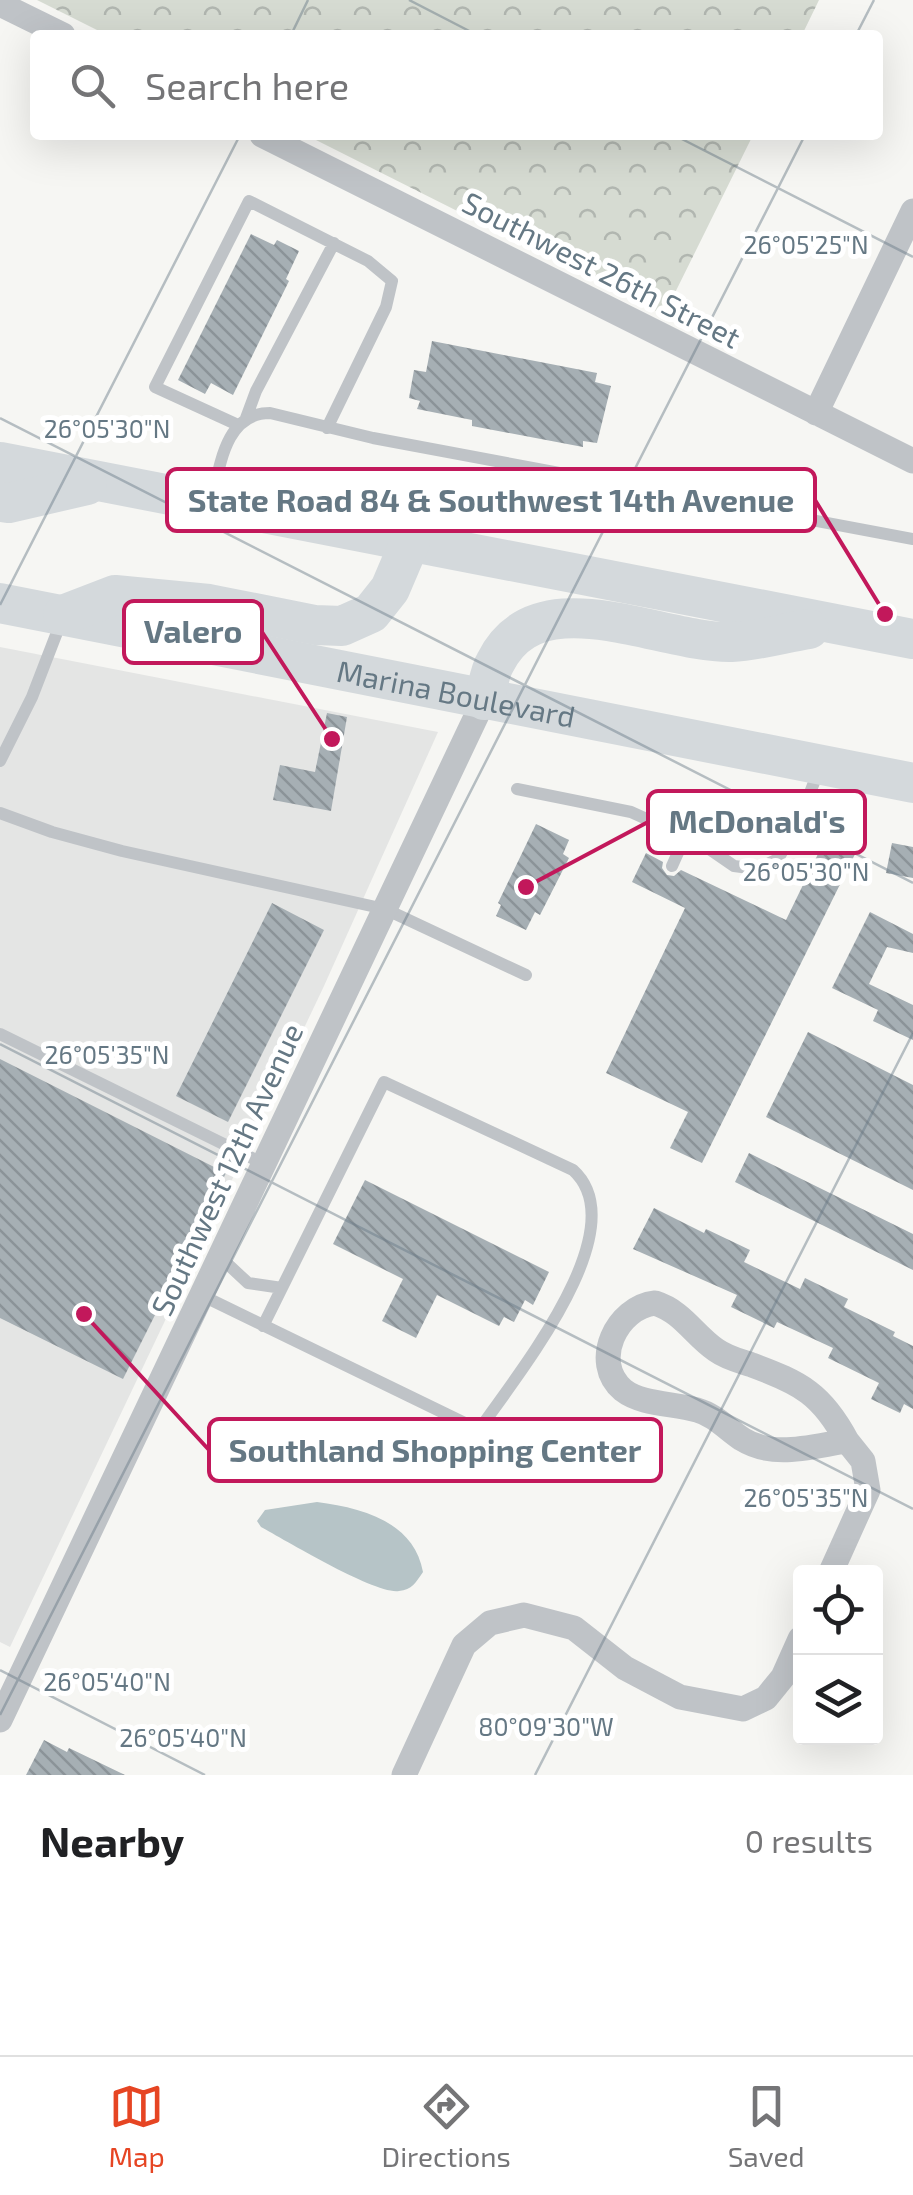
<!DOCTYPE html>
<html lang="en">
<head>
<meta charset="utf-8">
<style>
	:root { --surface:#fff; --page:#f6f6f6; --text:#202124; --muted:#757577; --line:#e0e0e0; --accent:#e64523 }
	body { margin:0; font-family:"Exo 2",sans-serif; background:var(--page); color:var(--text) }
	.controls { position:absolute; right:30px; bottom:30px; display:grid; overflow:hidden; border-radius:10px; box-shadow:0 10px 40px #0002 }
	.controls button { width:90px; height:90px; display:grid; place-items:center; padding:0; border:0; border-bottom:2px solid var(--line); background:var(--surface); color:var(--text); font:50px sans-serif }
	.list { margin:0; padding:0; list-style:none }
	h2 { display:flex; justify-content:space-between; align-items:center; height:130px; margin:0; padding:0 40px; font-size:42px }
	h2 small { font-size:32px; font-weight:400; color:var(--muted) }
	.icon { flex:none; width:55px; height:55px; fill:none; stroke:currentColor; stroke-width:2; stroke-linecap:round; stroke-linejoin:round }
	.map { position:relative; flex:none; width:913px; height:1775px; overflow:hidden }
	.search { position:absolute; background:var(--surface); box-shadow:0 10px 40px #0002; left:30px; right:30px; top:30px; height:110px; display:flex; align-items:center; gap:25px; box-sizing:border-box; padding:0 35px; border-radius:10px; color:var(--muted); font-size:38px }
	.sheet { height:280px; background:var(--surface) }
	nav { display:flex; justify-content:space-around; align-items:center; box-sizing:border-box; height:140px; border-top:2px solid var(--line); background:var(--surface); font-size:28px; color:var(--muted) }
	nav a { display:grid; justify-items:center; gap:5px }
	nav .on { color:var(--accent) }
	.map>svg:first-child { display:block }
	.built { fill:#e4e5e4 }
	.forest { fill:url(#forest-crowns) }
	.water { fill:#b6c4c7 }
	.building { fill:url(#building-back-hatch) }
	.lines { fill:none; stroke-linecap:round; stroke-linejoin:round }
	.service { stroke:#bfc3c7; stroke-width:12 }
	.minor { stroke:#bfc3c7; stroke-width:25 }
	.primary { stroke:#d4d9dc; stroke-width:40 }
	.ticks { fill:none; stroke:#657884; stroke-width:2.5; stroke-opacity:0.45 }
	.labels { text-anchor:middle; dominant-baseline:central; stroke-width:10; stroke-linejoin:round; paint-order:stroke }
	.street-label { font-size:30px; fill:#657884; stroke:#fff }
	.ticks-label { font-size:25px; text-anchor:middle; fill:#657884; stroke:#fff; stroke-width:10; stroke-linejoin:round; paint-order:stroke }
	.leader { fill:none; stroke:#c2185b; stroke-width:4 }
	.callout-dot { fill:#c2185b; stroke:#fff; stroke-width:4 }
	.callout { fill:#fff; stroke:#c2185b; stroke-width:4 }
	.callout-label { font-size:32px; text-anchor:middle; font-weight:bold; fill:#657884 }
</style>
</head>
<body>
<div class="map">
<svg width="913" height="1775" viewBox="0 0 913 1775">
	<defs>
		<pattern id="forest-crowns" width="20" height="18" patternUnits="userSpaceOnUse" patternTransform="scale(2.5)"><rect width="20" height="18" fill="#d6dbd2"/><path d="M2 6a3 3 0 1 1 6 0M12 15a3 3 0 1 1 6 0" fill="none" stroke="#b1b6b0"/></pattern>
		<pattern id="building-back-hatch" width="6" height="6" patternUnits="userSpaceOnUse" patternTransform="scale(2.5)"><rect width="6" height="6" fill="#a6afb4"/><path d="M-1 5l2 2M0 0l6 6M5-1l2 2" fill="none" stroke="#8b9398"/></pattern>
	</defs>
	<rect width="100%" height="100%" fill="#f6f6f3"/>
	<!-- built -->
	<path class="built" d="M0,647L438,732L324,986L10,1647L0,1642Z"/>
	<!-- forest -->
	<path class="forest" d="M37,0H819L802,35H107Z
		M306,135H753L664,315Z"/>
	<!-- water -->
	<path class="water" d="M317,1502C363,1508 414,1522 423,1572C416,1582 412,1590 399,1591C376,1595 285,1540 261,1527L257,1521L265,1510Z"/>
	<!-- building -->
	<path class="building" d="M251,234L274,245L277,240L299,251L286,279L289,281L233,395L211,383L205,394L178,380Z
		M432,341L597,373L595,382L611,386L597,443L583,441V447L472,426V420L417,409L420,401L409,398L414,370L426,372Z
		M327,713L347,717L331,811L273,800L280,765L315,772Z
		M536,824L569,840L563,854L569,858L540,915L535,912L526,930L496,916L501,905L498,903Z
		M832,825L862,840L702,1163L670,1148L688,1112L606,1073L685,908L632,882L646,853L663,862L662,868L667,875L674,876L681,870L786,920Z
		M892,843L913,847V878L886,873Z
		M272,903L324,930L228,1122L176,1096Z
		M870,912L913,934V953L887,947L869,984L913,1005V1040L873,1021L878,1010L832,988Z
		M808,1032L913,1085V1190L766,1117Z
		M0,1059L226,1173L123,1379L0,1318Z
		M749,1153L913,1234V1270L735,1182Z
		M365,1180L549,1272L533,1305L525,1300L514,1322L504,1317L499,1326L437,1295L416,1338L382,1321L403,1279L333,1244Z
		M654,1208L704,1233L706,1229L750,1250L744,1262L800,1289L805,1278L848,1299L844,1307L895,1332L893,1336L913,1346V1409L904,1404L900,1413L871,1399L879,1383L828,1358L833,1348L777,1322L774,1328L731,1307L737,1295L633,1249Z
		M44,1740L67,1752L69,1748L125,1775H26Z"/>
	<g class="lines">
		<!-- service -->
		<path class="service" d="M246,418L256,391L334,243
			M238,425L155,387L249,201L368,261L392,281L386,307L327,428
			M212,500C220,466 225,413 270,413L373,438L913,539
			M0,761L32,697L61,622
			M517,789L631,812L702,844L734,866L757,869L778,859L798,824L818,772
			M0,813L52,832L122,851L385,909L526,975
			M672,866L685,837
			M0,1034L264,1164
			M220,1257L248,1283L282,1288
			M201,1295L479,1430C515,1377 638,1229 573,1170L384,1082L263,1326"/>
		<!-- minor -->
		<path class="minor" d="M0,4L63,35
			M262,135L913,461
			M816,413L913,211
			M655,1303C683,1312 693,1334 716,1350C727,1358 740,1361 752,1365C801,1383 822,1394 847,1441C812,1446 774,1459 742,1439C727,1429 715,1415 697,1410C674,1403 642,1405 623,1390C590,1362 617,1307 655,1303Z
			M831,1572L868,1490L863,1461L847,1441
			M0,1720L484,700
			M404,1775L464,1645L490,1623L524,1615L574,1628L625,1668L680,1697L743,1709L766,1698L783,1677L800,1639"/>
		<!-- primary -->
		<g class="primary">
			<path d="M0,462L913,639"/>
			<path d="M0,502L9,503L87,485"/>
			<path id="s1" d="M0,603L913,783"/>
			<path d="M63,615L115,595L209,604L315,625L342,626L371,613L390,589L410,542"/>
			<path d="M484,700C488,688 489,673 495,663C538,575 660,644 732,642C757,641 784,633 809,629"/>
		</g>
	</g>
	<!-- ticks -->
	<path class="ticks" d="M409,0L477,35M291,35L308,0M856,35L874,0M674,135L913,257M0,418L913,883M0,605L240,135M0,1044L913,1509M0,1670L205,1775M0,1715L805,135M535,1775L913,1033"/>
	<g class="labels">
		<!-- street labels -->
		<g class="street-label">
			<text transform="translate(602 269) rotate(27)">Southwest 26th Street</text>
			<text stroke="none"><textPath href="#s1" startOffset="465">Marina Boulevard</textPath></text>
			<text transform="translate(226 1169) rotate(-65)">Southwest 12th Avenue</text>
		</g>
	</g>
	<g class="ticks-label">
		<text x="806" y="254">26°05'25"N</text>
		<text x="107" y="438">26°05'30"N</text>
		<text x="806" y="881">26°05'30"N</text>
		<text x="107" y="1064">26°05'35"N</text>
		<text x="806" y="1507">26°05'35"N</text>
		<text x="107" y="1691">26°05'40"N</text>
		<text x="546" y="1736">80°09'30"W</text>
		<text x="183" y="1747">26°05'40"N</text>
	</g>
	<!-- callouts -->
	<path class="leader" d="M885 614L815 500M332 739L262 632M526 887L648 822M84 1314L209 1450"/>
	<g class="callout-dot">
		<circle cx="885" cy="614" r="10"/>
		<circle cx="332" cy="739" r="10"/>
		<circle cx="526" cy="887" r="10"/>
		<circle cx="84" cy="1314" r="10"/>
	</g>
	<g class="callout">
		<rect x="167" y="469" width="648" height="62" rx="10"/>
		<rect x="124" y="601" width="138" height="62" rx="10"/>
		<rect x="648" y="791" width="217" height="62" rx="10"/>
		<rect x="209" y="1419" width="452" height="62" rx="10"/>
	</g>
	<g class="callout-label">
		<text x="491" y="512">State Road 84 &amp; Southwest 14th Avenue</text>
		<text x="193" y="643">Valero</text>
		<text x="757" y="833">McDonald's</text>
		<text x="435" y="1462">Southland Shopping Center</text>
	</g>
</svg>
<div class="controls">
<button><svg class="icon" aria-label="locate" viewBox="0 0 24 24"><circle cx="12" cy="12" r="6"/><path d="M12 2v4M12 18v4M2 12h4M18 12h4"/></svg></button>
<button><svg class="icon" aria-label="layers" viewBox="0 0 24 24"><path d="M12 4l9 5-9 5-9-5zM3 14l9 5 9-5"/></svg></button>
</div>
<div class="search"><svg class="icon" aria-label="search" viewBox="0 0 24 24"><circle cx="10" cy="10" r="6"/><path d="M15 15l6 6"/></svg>Search here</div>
</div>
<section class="sheet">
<h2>Nearby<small>0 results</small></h2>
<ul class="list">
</ul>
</section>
<nav>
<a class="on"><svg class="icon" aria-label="map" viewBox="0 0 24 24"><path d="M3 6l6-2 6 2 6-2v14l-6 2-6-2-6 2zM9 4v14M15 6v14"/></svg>Map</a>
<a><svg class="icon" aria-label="directions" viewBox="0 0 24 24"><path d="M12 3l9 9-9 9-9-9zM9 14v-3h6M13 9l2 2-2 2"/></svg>Directions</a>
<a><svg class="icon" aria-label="saved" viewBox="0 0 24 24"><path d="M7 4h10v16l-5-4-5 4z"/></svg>Saved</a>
</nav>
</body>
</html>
